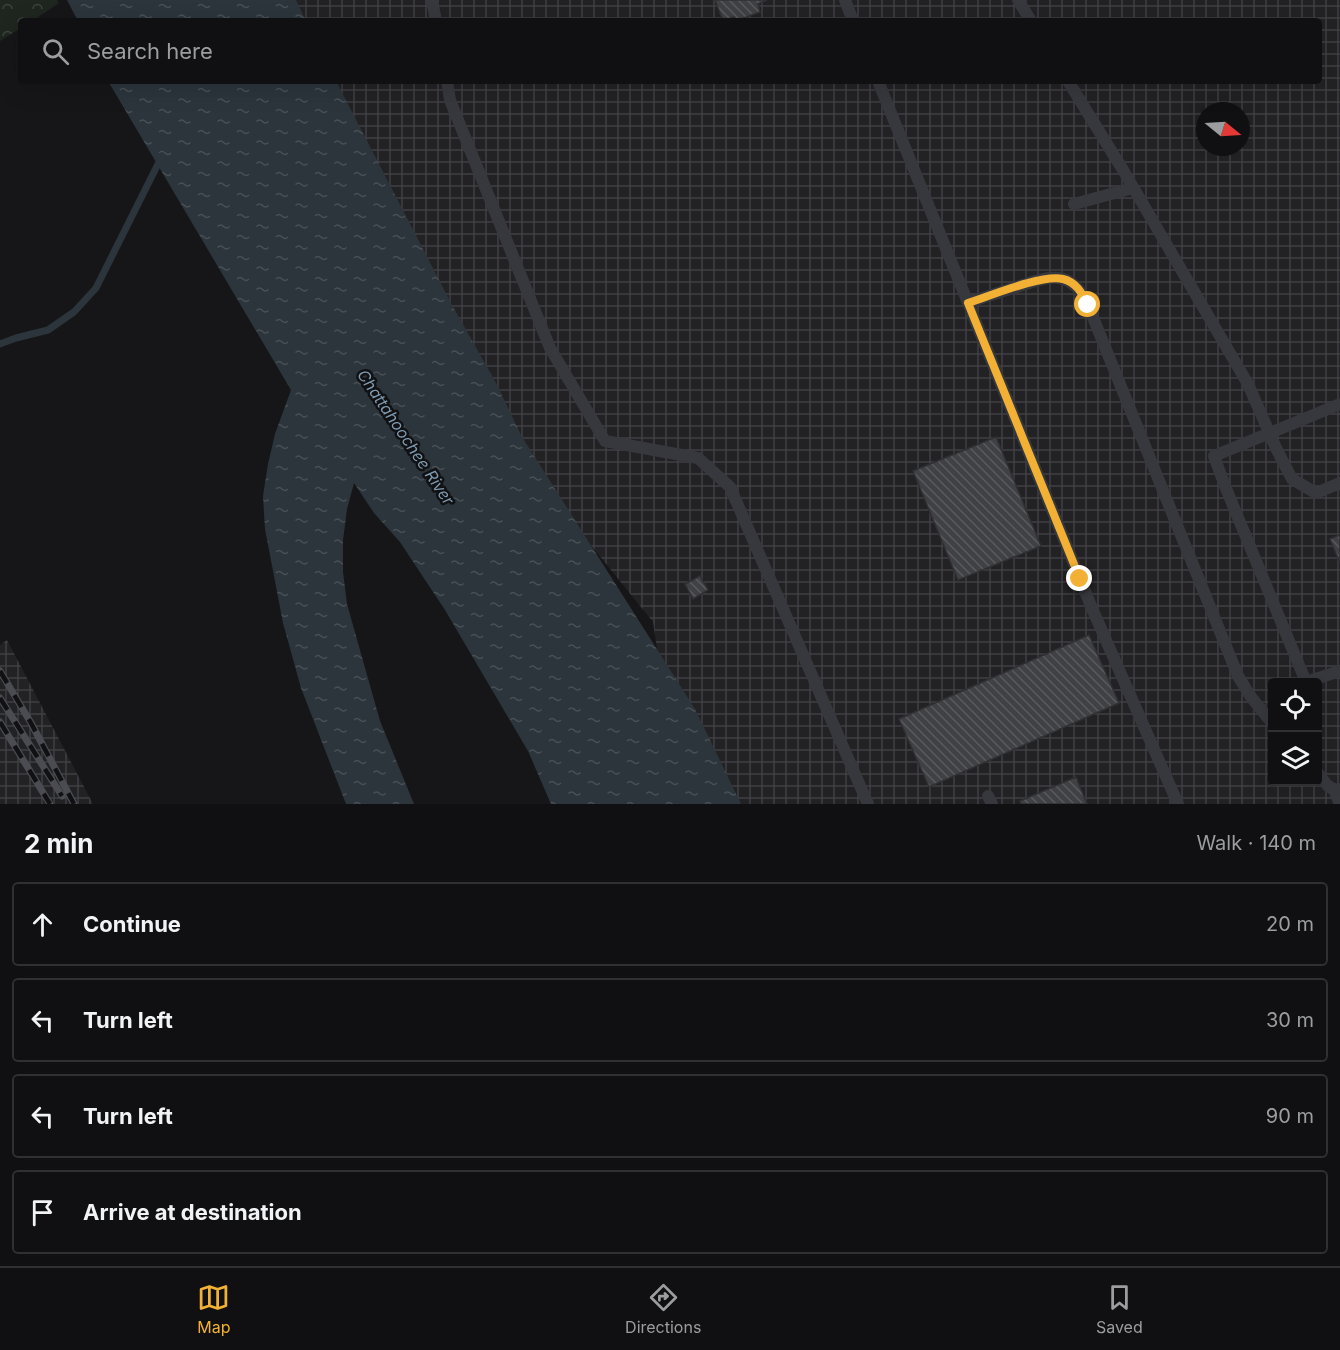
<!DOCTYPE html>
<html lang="en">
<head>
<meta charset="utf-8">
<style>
	:root { --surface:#101012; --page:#19191b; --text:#f1f3f6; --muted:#9c9d9f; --line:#303032; --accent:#f2b134 }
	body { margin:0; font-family:Inter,sans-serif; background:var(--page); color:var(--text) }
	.controls { position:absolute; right:18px; bottom:18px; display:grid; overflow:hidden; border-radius:6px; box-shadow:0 6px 24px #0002 }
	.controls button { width:54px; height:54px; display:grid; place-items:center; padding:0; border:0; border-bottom:2px solid var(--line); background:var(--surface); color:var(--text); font:30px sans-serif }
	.compass { position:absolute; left:1196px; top:102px; width:54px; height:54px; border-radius:50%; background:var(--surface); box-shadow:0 6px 24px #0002; rotate:108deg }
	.stop { position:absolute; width:18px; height:18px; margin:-14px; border:4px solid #f2b134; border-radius:50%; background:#fff }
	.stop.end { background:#f2b134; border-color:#fff; box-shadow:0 2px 6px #0008 }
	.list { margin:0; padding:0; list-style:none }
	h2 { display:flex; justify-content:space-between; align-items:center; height:78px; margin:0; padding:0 24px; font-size:26px }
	h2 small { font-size:20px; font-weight:400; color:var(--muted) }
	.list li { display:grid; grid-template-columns:39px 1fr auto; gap:18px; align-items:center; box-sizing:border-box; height:84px; margin:0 12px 12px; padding:0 12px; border:2px solid var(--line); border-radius:6px }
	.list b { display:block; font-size:22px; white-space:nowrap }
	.list em { font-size:20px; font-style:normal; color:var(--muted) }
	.icon { flex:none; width:33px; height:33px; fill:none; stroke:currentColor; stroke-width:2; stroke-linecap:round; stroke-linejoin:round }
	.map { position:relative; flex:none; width:1340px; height:804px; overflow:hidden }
	.search { position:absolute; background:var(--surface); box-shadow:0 6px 24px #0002; left:18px; right:18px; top:18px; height:66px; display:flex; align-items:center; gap:15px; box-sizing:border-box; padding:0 21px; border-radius:6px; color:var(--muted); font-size:22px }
	.sheet { height:462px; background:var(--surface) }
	nav { display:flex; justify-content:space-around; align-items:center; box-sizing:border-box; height:84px; border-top:2px solid var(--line); background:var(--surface); font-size:16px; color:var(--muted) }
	nav a { display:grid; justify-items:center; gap:3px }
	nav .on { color:var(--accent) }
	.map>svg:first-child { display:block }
	.industrial { fill:url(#industrial-grid); fill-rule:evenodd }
	.forest { fill:url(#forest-crowns) }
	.water { fill:url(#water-ripples) }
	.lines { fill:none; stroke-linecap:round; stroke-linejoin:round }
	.stream { stroke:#2c353c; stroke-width:7 }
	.building { fill:url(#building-back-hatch); stroke:#303034; stroke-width:1.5 }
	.service { stroke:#37383d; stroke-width:12 }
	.rail-casing { stroke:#4a4c52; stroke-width:7 }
	.rail { stroke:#111113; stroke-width:4.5; stroke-dasharray:14; stroke-linecap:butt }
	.route { stroke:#f2b134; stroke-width:8 }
	.labels { text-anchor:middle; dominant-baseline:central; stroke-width:5; stroke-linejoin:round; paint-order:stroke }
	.water-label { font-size:16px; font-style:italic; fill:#7f9bb3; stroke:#111113 }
</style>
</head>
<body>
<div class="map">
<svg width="1340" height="804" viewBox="0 0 1340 804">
	<defs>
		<pattern id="industrial-grid" width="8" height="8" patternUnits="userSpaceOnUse" patternTransform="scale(1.5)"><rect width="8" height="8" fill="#222225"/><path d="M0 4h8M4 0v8" fill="none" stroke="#3f3f43"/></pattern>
		<pattern id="forest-crowns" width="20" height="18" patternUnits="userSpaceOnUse" patternTransform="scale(1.5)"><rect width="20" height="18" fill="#1e261f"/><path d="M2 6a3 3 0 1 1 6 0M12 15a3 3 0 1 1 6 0" fill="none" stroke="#3c433d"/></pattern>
		<pattern id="water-ripples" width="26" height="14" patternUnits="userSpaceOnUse" patternTransform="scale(1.5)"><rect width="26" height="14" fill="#2c353c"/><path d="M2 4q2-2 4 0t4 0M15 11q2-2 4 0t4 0" fill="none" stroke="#485056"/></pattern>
		<pattern id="building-back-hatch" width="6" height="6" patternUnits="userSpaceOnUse" patternTransform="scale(1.5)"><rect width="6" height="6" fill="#404145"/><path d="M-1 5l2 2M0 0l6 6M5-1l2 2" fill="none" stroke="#595a5e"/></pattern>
	</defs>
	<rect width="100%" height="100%" fill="#161618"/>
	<!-- industrial -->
	<path class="industrial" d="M258,0H1340V804H700L677,782L653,622L518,455L292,81H1319V21H267ZM1205,111H1241V147H1205ZM1272,682H1318V782H1272Z
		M7,640L93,804H0V645Z"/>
	<!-- forest -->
	<path class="forest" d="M0,0H57L59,3L32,21H21V28L0,41Z"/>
	<!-- water -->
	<path class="water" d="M67,0H296L306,21H78Z
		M108,81H336L452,305L496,383L522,437L695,709L741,804H551L528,751L445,610L400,542L374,513L354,483L347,509L343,540V572L347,604L380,721L414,804H346L301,688L283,623L265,529L263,496L268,464L275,434L291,390Z"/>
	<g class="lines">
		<!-- stream -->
		<path class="stream" d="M0,344L16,338L48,330L74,312L96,288L162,156"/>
	</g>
	<!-- building -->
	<path class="building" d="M715,0H767L758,4L760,12L736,21L734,17L723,21Z
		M996,437L1041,546L958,580L913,471Z
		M1340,535V563L1330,539Z
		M700,576L708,590L693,599L685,584Z
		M1089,635L1119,703L929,787L899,719Z
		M1076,777L1087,804H1021L1020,801Z"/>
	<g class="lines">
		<!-- service -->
		<path class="service" d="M432,0L436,21
			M845,0L853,21
			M1018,0L1031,21
			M447,81L450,100L550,348L605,441L698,458L730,487L868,804
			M878,81L1091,606L1178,804
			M1068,81L1123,170L1248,384L1276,448L1292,479L1316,493L1340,483
			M1074,204L1133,188
			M968,303C984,297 1001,292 1017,287C1049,276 1071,268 1088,305L1238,676L1251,697L1272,723
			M1340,404L1214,456L1225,486L1306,682L1340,671
			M1318,773L1327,785L1334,790L1340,789
			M1334,790L1340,804
			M988,796L992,804"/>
		<!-- rail casing -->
		<g class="rail-casing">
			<path id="rail" d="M0,671L31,723L74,804
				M0,698L62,796
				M0,722L50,804"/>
		</g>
		<!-- rail -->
		<use href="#rail" class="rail"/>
	</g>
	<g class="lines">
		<!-- route -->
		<path class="route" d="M1080,579L968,303C990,296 1042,274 1063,279C1076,282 1082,293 1088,305"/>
	</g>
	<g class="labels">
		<!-- water labels -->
		<g class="water-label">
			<text transform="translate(406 437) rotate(56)">Chattahoochee River</text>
		</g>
	</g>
</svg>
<div class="controls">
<button><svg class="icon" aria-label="locate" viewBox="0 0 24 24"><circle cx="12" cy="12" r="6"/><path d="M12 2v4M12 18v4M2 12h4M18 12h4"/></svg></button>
<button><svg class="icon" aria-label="layers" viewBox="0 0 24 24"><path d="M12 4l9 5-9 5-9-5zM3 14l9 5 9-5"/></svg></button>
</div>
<svg class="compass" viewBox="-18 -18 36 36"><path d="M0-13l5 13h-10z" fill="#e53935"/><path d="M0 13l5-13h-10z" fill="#9c9d9f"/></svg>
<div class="stop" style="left:1088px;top:305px"></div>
<div class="stop end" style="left:1080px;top:579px"></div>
<div class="search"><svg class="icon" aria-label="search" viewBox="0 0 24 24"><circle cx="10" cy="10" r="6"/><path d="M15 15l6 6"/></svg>Search here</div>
</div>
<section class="sheet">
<h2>2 min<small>Walk · 140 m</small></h2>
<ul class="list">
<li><svg class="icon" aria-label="ahead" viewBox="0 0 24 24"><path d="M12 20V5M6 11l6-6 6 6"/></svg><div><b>Continue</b></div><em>20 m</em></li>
<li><svg class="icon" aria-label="left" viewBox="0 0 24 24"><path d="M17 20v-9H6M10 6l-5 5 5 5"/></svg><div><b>Turn left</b></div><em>30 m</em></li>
<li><svg class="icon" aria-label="left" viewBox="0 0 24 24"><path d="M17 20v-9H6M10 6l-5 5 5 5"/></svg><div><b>Turn left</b></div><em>90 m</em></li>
<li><svg class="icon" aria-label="arrive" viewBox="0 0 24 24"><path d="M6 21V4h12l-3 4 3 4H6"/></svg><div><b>Arrive at destination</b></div></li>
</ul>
</section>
<nav>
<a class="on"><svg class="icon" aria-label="map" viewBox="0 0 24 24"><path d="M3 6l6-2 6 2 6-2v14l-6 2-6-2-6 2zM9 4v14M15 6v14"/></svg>Map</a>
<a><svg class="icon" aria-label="directions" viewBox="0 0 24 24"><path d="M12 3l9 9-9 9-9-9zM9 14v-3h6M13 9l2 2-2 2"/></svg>Directions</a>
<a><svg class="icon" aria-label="saved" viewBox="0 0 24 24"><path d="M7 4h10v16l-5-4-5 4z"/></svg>Saved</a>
</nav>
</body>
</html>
